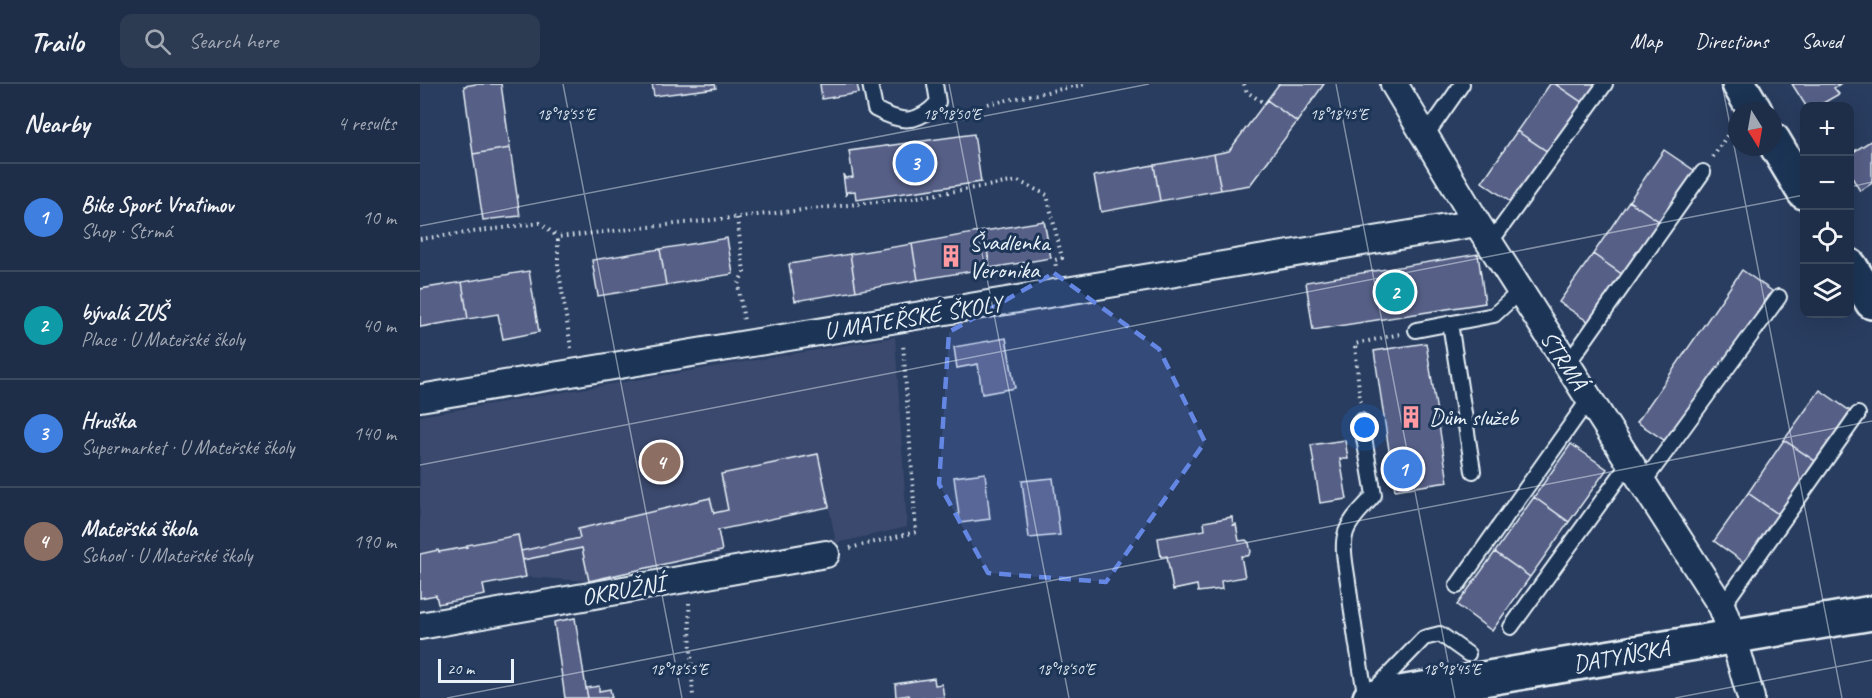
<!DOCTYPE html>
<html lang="en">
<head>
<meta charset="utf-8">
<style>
	:root { --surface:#1f2e48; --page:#2c3a52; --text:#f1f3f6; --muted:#a1a8b4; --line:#3c4a60; --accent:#e69b98 }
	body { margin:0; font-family:Caveat,sans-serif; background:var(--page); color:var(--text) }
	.controls { position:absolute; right:18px; top:18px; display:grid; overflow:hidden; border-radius:12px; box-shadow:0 6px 24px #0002 }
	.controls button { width:54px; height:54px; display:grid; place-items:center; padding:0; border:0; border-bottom:2px solid var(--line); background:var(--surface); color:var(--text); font:30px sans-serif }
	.compass { position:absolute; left:1308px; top:18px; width:54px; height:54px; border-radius:50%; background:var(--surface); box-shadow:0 6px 24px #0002; rotate:169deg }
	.scale { position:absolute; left:18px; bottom:15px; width:76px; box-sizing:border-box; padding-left:6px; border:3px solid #e8f1f8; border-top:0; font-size:16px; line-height:21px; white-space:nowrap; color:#e8f1f8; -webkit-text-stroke:4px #1d3557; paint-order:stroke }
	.you { position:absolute; left:945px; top:344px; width:21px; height:21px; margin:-15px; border:4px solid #fff; border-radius:50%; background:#1a73e8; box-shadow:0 0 0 9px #1a73e833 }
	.badge { display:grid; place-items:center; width:39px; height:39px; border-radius:50%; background:var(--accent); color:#fff; font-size:20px; font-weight:700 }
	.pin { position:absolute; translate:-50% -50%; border:3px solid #fff; box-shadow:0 2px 6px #0006 }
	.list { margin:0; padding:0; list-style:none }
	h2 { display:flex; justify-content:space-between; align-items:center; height:78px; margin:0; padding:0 24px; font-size:26px }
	h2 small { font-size:20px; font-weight:400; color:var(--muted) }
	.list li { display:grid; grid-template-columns:39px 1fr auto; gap:18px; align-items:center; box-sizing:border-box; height:108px; padding:0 24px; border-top:2px solid var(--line) }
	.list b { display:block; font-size:22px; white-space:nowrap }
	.list p { margin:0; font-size:20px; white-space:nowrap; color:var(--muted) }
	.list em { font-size:20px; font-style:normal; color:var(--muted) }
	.icon { flex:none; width:33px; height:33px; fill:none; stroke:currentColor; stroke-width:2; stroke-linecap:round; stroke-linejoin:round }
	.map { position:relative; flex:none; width:1452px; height:614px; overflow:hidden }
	header { display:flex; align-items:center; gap:36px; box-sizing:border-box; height:84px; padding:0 30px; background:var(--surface); border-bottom:2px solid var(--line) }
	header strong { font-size:28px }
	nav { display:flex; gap:33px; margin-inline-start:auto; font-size:21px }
	.search { width:420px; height:54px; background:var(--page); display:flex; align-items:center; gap:15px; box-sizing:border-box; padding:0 21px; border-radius:12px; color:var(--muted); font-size:22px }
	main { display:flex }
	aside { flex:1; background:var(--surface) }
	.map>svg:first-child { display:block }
	.built { fill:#3b4a6e }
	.building { fill:#575f86; stroke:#e8f1f8; stroke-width:1.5 }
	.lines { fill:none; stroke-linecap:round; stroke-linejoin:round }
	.service-casing { stroke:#e8f1f8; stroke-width:18 }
	.minor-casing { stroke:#e8f1f8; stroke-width:30 }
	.secondary-casing { stroke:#e8f1f8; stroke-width:38 }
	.path { stroke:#e8f1f8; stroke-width:4; stroke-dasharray:1.5 4.5; stroke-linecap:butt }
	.service { stroke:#1d3557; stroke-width:14 }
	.minor { stroke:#1d3557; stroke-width:26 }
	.secondary { stroke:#1d3557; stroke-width:33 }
	.marked { fill:#6487e3; fill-opacity:0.2; stroke:#6487e3; stroke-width:4.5; stroke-dasharray:12 8; stroke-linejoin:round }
	.ticks { fill:none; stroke:#e8f1f8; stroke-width:1.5; stroke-opacity:0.45 }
	.labels { text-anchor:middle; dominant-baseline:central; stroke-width:6; stroke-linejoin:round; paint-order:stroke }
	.poi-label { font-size:24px; fill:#e8f1f8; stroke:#1d3557; text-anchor:start }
	.street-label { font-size:24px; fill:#e8f1f8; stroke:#1d3557 }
	.ticks-label { font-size:15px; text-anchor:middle; fill:#e8f1f8; stroke:#1d3557; stroke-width:6; stroke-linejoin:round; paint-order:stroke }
</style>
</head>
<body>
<header>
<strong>Trailo</strong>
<div class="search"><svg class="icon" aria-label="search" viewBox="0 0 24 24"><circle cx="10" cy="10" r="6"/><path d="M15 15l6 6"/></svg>Search here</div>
<nav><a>Map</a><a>Directions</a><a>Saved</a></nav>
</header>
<main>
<aside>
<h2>Nearby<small>4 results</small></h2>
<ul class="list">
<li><span class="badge" style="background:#3f7fe0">1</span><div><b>Bike Sport Vratimov</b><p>Shop · Strmá</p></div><em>10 m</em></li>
<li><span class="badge" style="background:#0f9aa8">2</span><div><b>bývalá ZUŠ</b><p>Place · U Mateřské školy</p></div><em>40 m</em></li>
<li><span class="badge" style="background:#3f7fe0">3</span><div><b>Hruška</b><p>Supermarket · U Mateřské školy</p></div><em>140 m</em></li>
<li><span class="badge" style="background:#8d6e63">4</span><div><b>Mateřská škola</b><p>School · U Mateřské školy</p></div><em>190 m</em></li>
</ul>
</aside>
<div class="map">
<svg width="1452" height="614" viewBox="0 0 1452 614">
	<rect width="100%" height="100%" fill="#293d60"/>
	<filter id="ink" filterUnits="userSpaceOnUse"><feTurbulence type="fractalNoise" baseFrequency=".0167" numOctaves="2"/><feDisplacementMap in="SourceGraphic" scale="12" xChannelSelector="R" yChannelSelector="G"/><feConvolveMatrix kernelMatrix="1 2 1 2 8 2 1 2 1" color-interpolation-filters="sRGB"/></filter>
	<g filter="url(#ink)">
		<!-- built -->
		<path class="built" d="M475,253L487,443L416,459L409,423L298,446L302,469L169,497L106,493L0,514V332Z"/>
		<!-- building -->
		<path class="building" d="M56,0H81L90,64L53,70L44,2Z
			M232,0H295L296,4L234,12Z
			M400,0H437L439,9L402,15Z
			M859,0H904L877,38L847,16Z
			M1130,0H1135L1163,19L1148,39L1150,41L1128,68L1097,47Z
			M1135,0H1175L1163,19Z
			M1372,0H1420L1414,4L1419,10L1398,22H1386Z
			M847,16L877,38L830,101L801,106L794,70L809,67Z
			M1097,47L1128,68L1092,119L1062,98Z
			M554,50L561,98L436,116L435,107L427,108L426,112L423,90L425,94L433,93L429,67Z
			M1452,56V99L1440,107L1430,90V70Z
			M90,64L100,132L63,136L53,70Z
			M1244,66L1275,87L1240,138L1209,117Z
			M794,70L801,106L740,117L734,81Z
			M734,81L740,117L681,128L674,92Z
			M1209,117L1240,138L1203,191L1173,170Z
			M624,137L631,174L570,184L564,147Z
			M564,147L570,184L498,196L492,160Z
			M307,154L313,190L246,201L240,165Z
			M492,160L498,196L436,207L430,170Z
			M240,165L246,201L178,212L172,176Z
			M430,170L436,207L375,217L369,180Z
			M1058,170L1065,219L893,246L886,198Z
			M1173,170L1203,191L1170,239L1139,218Z
			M1322,186L1352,207L1337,229L1339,230L1334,238L1332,237L1247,358L1217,338Z
			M109,187L119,248L83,255L78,230L48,235L42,198Z
			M42,198L48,235L0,243V205Z
			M586,254L595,304L562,310L558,280L537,284L534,263Z
			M1006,259L1028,398L975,406L954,267Z
			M1400,306L1430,327L1415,349L1417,350L1412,358L1410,356L1395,377L1364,356Z
			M925,356L928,375H920L927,415L900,419L891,361Z
			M1364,356L1395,377L1381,398L1383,400L1377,407L1375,406L1358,430L1328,409Z
			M1151,360L1187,385L1149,438L1114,413Z
			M398,370L409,423L298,446L302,467L169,497L162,464L103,476L101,467L160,454L158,445L290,414L294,429L308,426L301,390Z
			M565,389L570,435L540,439L534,393Z
			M633,394L640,451L609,454L602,397Z
			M1328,409L1358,430L1345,449L1347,450L1342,458L1340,456L1325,479L1294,457Z
			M1114,413L1149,438L1110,493L1075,468Z
			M812,433L813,441L816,440L819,457L826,456L829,459L831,468L828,472H821L825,493L801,497L802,505L778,508L777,501L753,506L747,472L741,473L738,454L785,446L784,438Z
			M98,451L106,493L63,501L65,511L18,520L16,511L0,514V470L18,466L19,468L47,463V461Z
			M1075,468L1110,493L1072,547L1037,521Z
			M155,534L166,604L168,614H145L134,538Z
			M514,594L515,601L522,600L524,614H490L489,611L476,613L475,600Z
			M179,602V607L190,605L192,614H168L166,604Z"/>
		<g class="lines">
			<!-- service casing -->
			<g class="service-casing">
				<path id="service" d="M450,0L455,25C481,39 497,41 518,18L515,0
					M1005,53L1042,0
					M1070,159L1185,0
					M1030,239L1053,387
					M996,246L1074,231L1100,207
					M1147,281L1283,88
					M941,337L954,411C945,423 931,433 926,448C921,462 926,483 928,498C933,537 939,576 946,614
					M1223,399L1359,213
					M1037,502L1169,315
					M1302,523L1438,330
					M1091,543L1210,378
					M953,607L1004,554L1020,550L1048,570"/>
			</g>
			<!-- minor casing -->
			<g class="minor-casing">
				<path id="minor" d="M974,0L1057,139L1302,523L1313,552L1331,614
					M0,314L1057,139
					M0,542L406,470"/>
			</g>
			<!-- secondary casing -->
			<g class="secondary-casing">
				<path id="secondary" d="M1319,0L1335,27
					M1353,56L1384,108
					M1430,182L1452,218
					M950,614L1452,529"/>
			</g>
			<!-- path -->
			<path class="path" d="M824,0L827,8L844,19
				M568,20L666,0
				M1293,73L1312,44
				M317,134L324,188L318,200L324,237
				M0,155L120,139L138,153
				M151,264L138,182V153L492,114L598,97L627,111L642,174L635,176L636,184
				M940,318L935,260L980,250
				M430,464L496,448L483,259
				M269,519L273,614"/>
			<!-- service -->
			<use href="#service" class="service"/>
			<!-- minor -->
			<use href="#minor" class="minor"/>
			<!-- secondary -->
			<use href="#secondary" class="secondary"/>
		</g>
	</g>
	<!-- marked area -->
	<path class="marked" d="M634,189L739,265L785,358L686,498L568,489L519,400L529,248Z"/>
	<!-- ticks -->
	<path class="ticks" d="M143,0L262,614M529,0L649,614M916,0L1035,614M1302,0L1422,614M1430,103L1452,98M0,142L729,0M0,381L1384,111M27,614L1452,337M1255,614L1452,576"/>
	<!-- icons -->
	<defs>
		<g id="building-bare" transform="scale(1.8)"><path d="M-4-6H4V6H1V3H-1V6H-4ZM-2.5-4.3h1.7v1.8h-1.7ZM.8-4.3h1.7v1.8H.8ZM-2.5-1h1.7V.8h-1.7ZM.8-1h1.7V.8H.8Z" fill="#ff9aa2" stroke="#1d3557" stroke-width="2.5" paint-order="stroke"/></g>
	</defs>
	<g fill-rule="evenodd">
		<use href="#building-bare" x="531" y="172"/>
		<use href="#building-bare" x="991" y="333"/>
	</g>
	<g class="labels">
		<!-- poi labels -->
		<g class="poi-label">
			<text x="549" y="158">Švadlenka<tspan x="549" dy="28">Veronika</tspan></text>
			<text x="1009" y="333">Dům služeb</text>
		</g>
		<!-- street labels -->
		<g class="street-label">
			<text transform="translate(493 233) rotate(-9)">U MATEŘSKÉ ŠKOLY</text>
			<text transform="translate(1144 276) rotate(57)">STRMÁ</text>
			<text transform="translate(203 506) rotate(-10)">OKRUŽNÍ</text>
			<text transform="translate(1201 572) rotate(-10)">DATYŇSKÁ</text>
		</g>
	</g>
	<g class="ticks-label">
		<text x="146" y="35">18°18'55"E</text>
		<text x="532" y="35">18°18'50"E</text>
		<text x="919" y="35">18°18'45"E</text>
		<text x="259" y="590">18°18'55"E</text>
		<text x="646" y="590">18°18'50"E</text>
		<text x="1032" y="590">18°18'45"E</text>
	</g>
</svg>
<div class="controls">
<button>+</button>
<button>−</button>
<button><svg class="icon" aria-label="locate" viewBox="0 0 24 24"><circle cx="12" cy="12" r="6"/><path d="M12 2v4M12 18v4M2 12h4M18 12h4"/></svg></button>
<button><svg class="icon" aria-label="layers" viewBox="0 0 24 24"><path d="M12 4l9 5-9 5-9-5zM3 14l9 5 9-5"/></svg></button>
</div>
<svg class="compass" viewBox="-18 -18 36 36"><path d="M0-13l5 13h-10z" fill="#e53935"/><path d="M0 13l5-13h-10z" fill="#a1a8b4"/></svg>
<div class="scale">20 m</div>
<div class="you"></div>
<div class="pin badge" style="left:983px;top:385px;background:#3f7fe0">1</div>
<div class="pin badge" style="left:975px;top:208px;background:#0f9aa8">2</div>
<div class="pin badge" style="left:495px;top:79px;background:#3f7fe0">3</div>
<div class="pin badge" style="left:241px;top:378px;background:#8d6e63">4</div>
</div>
</main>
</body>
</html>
